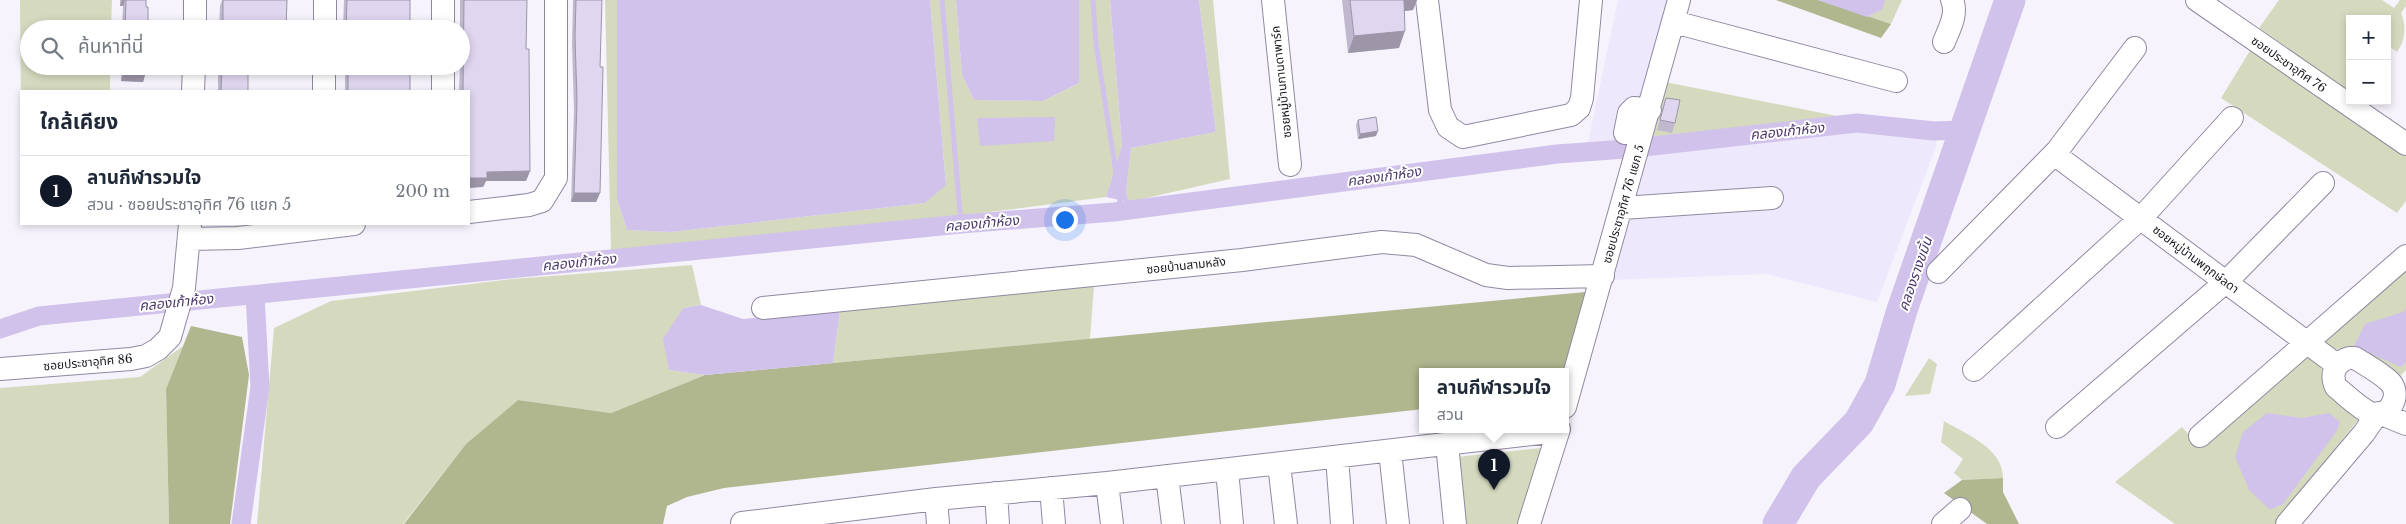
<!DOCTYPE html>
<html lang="th">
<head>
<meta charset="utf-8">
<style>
	:root { --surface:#fff; --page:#f2f2f3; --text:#1f2937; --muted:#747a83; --line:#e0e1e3; --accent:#111827 }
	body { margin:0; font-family:"Libre Baskerville","Noto Sans Thai",serif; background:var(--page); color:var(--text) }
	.controls { position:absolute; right:15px; top:15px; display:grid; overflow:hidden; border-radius:0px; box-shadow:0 2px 8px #0003 }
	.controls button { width:45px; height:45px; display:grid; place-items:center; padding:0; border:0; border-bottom:1px solid var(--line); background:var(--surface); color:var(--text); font:25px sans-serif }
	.you { position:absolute; left:1064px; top:219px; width:18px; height:18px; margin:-12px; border:4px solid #fff; border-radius:50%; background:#1a73e8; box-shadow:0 0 0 8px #1a73e833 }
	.badge { display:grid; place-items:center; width:32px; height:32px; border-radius:50%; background:var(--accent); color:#fff; font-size:16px; font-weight:700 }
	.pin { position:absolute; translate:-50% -41px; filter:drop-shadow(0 1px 2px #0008) }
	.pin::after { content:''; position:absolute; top:26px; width:18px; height:15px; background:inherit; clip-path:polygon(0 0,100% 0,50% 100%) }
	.popup { position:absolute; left:1419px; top:368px; width:150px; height:65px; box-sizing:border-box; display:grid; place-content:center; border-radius:0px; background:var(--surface); filter:drop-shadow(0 1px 4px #0005); font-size:16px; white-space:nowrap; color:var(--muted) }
	.popup b { font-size:19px; color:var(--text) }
	.popup::after { content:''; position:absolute; left:50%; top:100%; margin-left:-10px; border:10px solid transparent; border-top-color:var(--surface) }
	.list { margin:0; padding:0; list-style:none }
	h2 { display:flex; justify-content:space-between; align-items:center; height:65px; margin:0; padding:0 20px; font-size:21px }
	h2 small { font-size:16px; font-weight:400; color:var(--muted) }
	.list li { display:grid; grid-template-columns:32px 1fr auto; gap:15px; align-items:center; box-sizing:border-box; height:70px; padding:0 20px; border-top:1px solid var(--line) }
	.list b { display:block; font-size:19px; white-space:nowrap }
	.list p { margin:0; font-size:16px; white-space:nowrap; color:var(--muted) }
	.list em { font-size:16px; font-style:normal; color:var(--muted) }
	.icon { flex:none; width:28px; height:28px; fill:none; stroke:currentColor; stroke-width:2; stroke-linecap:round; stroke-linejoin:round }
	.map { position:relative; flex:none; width:2406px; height:524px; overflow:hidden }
	.search { position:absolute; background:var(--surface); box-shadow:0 2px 8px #0003; left:20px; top:20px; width:450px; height:55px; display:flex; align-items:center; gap:12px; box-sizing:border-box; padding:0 18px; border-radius:28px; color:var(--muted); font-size:19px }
	.panel { position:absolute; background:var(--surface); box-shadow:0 2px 8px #0003; left:20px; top:90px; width:450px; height:135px; border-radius:0px }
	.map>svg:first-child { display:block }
	.built { fill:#eee8fc }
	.green { fill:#d5dabf }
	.forest { fill:#b0b68e }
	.water { fill:#d0c2ea }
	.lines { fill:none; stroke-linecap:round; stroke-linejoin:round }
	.stream { stroke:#d0c2ea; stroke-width:5 }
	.canal { stroke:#d0c2ea; stroke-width:19 }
	.river { stroke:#d0c2ea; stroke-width:31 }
	.minor-casing { stroke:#9188a0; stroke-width:24 }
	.minor { stroke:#fff; stroke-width:22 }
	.wall { fill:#c0b8ce }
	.shaded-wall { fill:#9c96a8 }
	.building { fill:#dfd6f0; stroke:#9c96a8 }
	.labels { text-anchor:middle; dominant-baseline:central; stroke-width:4; stroke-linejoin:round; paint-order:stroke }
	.street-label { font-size:12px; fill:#1a161f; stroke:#fff }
	.water-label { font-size:14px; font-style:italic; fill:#4b3769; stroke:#fff }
</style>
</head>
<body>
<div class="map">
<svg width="2406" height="524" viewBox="0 0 2406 524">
	<rect width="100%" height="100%" fill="#f6f3fd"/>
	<!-- built -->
	<path class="built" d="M1618,0H1668L1634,144L1588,142Z
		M1834,132L1936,136V147L1877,302L1766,274L1611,280L1647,153Z"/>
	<!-- green -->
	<path class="green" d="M20,0H112L111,29H29V66H110V91H21V116Z
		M605,0H617V199L627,230L671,232L925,203L946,184L930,0H956L962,75L974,100L1043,101L1079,83V0H1110L1122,145L1106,197L990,212L611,251Z
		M1199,0H1213L1230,179L1129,202L1126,192L1131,148L1216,132Z
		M1885,0H1902L1891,24L1867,17L1882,9Z
		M2279,0H2382L2394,8L2400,0H2406V6L2401,13C2406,25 2406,40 2397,52L2387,45V19H2350V93L2259,28Z
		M2251,49L2406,153V201L2397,213L2221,98Z
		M1665,82L1842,117L1834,120L1651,145Z
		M692,265L701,305L683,308L669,370L705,375L611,413L518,400L466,444L403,524H257L274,328L331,301L513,279Z
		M2406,269V370L2400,376L2367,353L2335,349L2322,340Z
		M1094,286L1090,339L833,363L840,310Z
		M183,346L166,389L169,524H0V388L140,377Z
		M2305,355L2317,362L2327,378L2362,415L2275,524H2175L2115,482L2182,427L2201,448Z
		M1929,358L1937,364L1930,394L1905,396Z
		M1944,421C1966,434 2003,448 2003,478L1962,480L1954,473L1963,459L1941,442Z
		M1541,448L1517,524H1462L1456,457Z"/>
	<!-- forest -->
	<path class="forest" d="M1776,0H1818L1891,24L1881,38Z
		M1586,292L1565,371H1423V409L724,488L687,497L667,506L663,524H404L466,444L518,400L611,413L705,375Z
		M191,326L242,337L249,375L230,524H169L166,389Z
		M2003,478V492L2019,524H1987L1944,493L1962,480Z"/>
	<!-- water -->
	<path class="water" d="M617,0H930L946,185L925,203L671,232L627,230L617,199Z
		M956,0H1079V83L1043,101L974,100L962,75Z
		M1110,0H1199L1216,132L1131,148L1126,192L1129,202L1106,197L1122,145Z
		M1818,0H1885L1883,9L1867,17Z
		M1055,117L1054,141L980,146L977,118Z
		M701,305L743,319L840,310L833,363L705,375L669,370L663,339L683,308Z
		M2406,308V362L2401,367L2354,346L2365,324L2403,312Z
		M2267,413L2302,418L2329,413L2340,422L2336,432L2283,504L2270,510L2249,490L2235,457L2243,432Z"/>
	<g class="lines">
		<!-- stream -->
		<path class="stream" d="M942,0L961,224
			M1093,0L1096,44L1116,173
			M1119,194L1121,211"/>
		<!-- canal -->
		<path class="canal" d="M0,329L39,316L961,224L1114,212L1557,154L1626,149L1857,123L1934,131L1965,130
			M241,524L260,387L255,295"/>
		<!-- river -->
		<path class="river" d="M1778,524L1806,477L1859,422L1880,384L1902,310L2010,0"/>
		<!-- minor casing -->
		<g class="minor-casing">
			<path id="minor" d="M1273,0L1290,165
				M1427,0L1440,110L1448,127L1463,137L1571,115L1579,108L1582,98L1591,0
				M2197,0L2406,144
				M1674,22L1896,81
				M195,29V0
				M325,29V0
				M443,29V0
				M1944,42C1949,29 1958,14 1952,0
				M193,91L194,66
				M324,91V66
				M443,91V66
				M1625,133L1629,113L1634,108L1650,110
				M2054,154L2337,365
				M1622,208L1772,198
				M469,212L529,205L542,201L556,178V0
				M189,239L238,238L354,224
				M1938,272L2057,151L2135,48
				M763,308L1242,260L1382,242L1416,245L1486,275L1508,278L1603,276
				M2349,358H2355C2366,365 2381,373 2390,382C2403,396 2387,421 2370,413C2358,407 2346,395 2336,387C2330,374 2335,362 2349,358Z
				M0,369L131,359L146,356L158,349L170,337L184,288L190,224
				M1974,370L2144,215L2232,118
				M1565,407L1679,0
				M2379,413L2406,424
				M2057,427L2229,279L2323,183
				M2200,436L2406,256
				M1447,444L1455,524
				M1390,451L1398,524
				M1337,457L1342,524
				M1279,464L1286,524
				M1227,470L1232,524
				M1167,476L1173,524
				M1107,483L1112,524
				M1051,488L1054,524
				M996,493L998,524
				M936,499L938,524
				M742,523L936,499L1107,483L1558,431
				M1529,524L1559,429
				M1943,524L1960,509
				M2287,524L2364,433L2377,414"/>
		</g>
		<!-- minor -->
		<use href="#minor" class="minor"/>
	</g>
	<!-- wall -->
	<path class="wall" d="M120,0H146V7L148,29H122L123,6H120Z
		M222,0H287L286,28L290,29H219L220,6Z
		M344,0H410V29H343Z
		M460,0H527L526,49L530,171L526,181H486L483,187L469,91H459L460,66H461V29H460Z
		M573,0H602L600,67V193L596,202H571L574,111L572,45Z
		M1342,0H1417L1413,10L1404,11L1399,48L1348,53Z
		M121,66H147L143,82L121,81Z
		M218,66H248V91H218Z
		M345,66H410V91H345Z
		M1666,98L1675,123L1672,133L1657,130L1663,107Z
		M1358,120L1376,136L1358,139L1356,125Z"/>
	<!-- shaded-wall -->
	<path class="shaded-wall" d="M122,0H125L123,6H120Z
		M1401,0H1417L1413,10L1397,12Z
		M1405,31L1399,48L1348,53L1354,36Z
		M124,72H146L143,82L121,81Z
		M1378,131L1376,136L1358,139L1360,134Z
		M530,171L526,181H486L483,187L469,188V178L487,172Z
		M574,193H600L596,202H571Z"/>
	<!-- building -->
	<path class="building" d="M126,0H146V7H148V29H125Z
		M223,0H287L286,28H290V29H223Z
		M347,0H410V29H346Z
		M464,0H527L526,49H529L530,171L487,172V178H469V91H463Z
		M576,0H602L600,67H603L600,193H574L577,102L575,36Z
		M1350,0H1404L1405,31L1354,36Z
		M124,66H147L146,72H124Z
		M222,66H248V91H221Z
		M348,66H410V91H348Z
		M1666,98L1680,100L1675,123L1660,120Z
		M1376,117L1378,131L1360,134L1358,120Z"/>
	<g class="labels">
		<!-- street labels -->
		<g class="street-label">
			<text transform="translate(2289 64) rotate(35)">ซอยประชาอุทิศ 76</text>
			<text transform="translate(1281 82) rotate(-96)">ซอยหมู่บ้านกานดาพาร์ค</text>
			<text transform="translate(1623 204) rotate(-74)">ซอยประชาอุทิศ 76 แยก 5</text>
			<text transform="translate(2196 259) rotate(37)">ซอยหมู่บ้านพฤกษ์ลดา</text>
			<text transform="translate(1186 265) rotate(-6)">ซอยบ้านสามหลัง</text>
			<text transform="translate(88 362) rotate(-5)">ซอยประชาอุทิศ 86</text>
		</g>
		<!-- water labels -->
		<g class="water-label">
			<text transform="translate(1787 131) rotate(-6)">คลองเก้าห้อง</text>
			<text transform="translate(1384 176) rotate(-8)">คลองเก้าห้อง</text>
			<text transform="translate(982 223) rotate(-5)">คลองเก้าห้อง</text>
			<text transform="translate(579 262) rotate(-6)">คลองเก้าห้อง</text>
			<text transform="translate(1915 274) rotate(-71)">คลองรางขมิ้น</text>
			<text transform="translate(176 302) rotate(-6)">คลองเก้าห้อง</text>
		</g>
	</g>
</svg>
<div class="controls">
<button>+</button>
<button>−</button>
</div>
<div class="you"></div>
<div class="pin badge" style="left:1494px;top:490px">1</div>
<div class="popup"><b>ลานกีฬารวมใจ</b>สวน</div>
<div class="search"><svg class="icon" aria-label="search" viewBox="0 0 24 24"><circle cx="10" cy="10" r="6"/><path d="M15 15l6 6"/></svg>ค้นหาที่นี่</div>
<section class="panel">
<h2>ใกล้เคียง<small></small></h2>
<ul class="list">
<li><span class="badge">1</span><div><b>ลานกีฬารวมใจ</b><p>สวน · ซอยประชาอุทิศ 76 แยก 5</p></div><em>200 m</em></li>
</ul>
</section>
</div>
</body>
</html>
